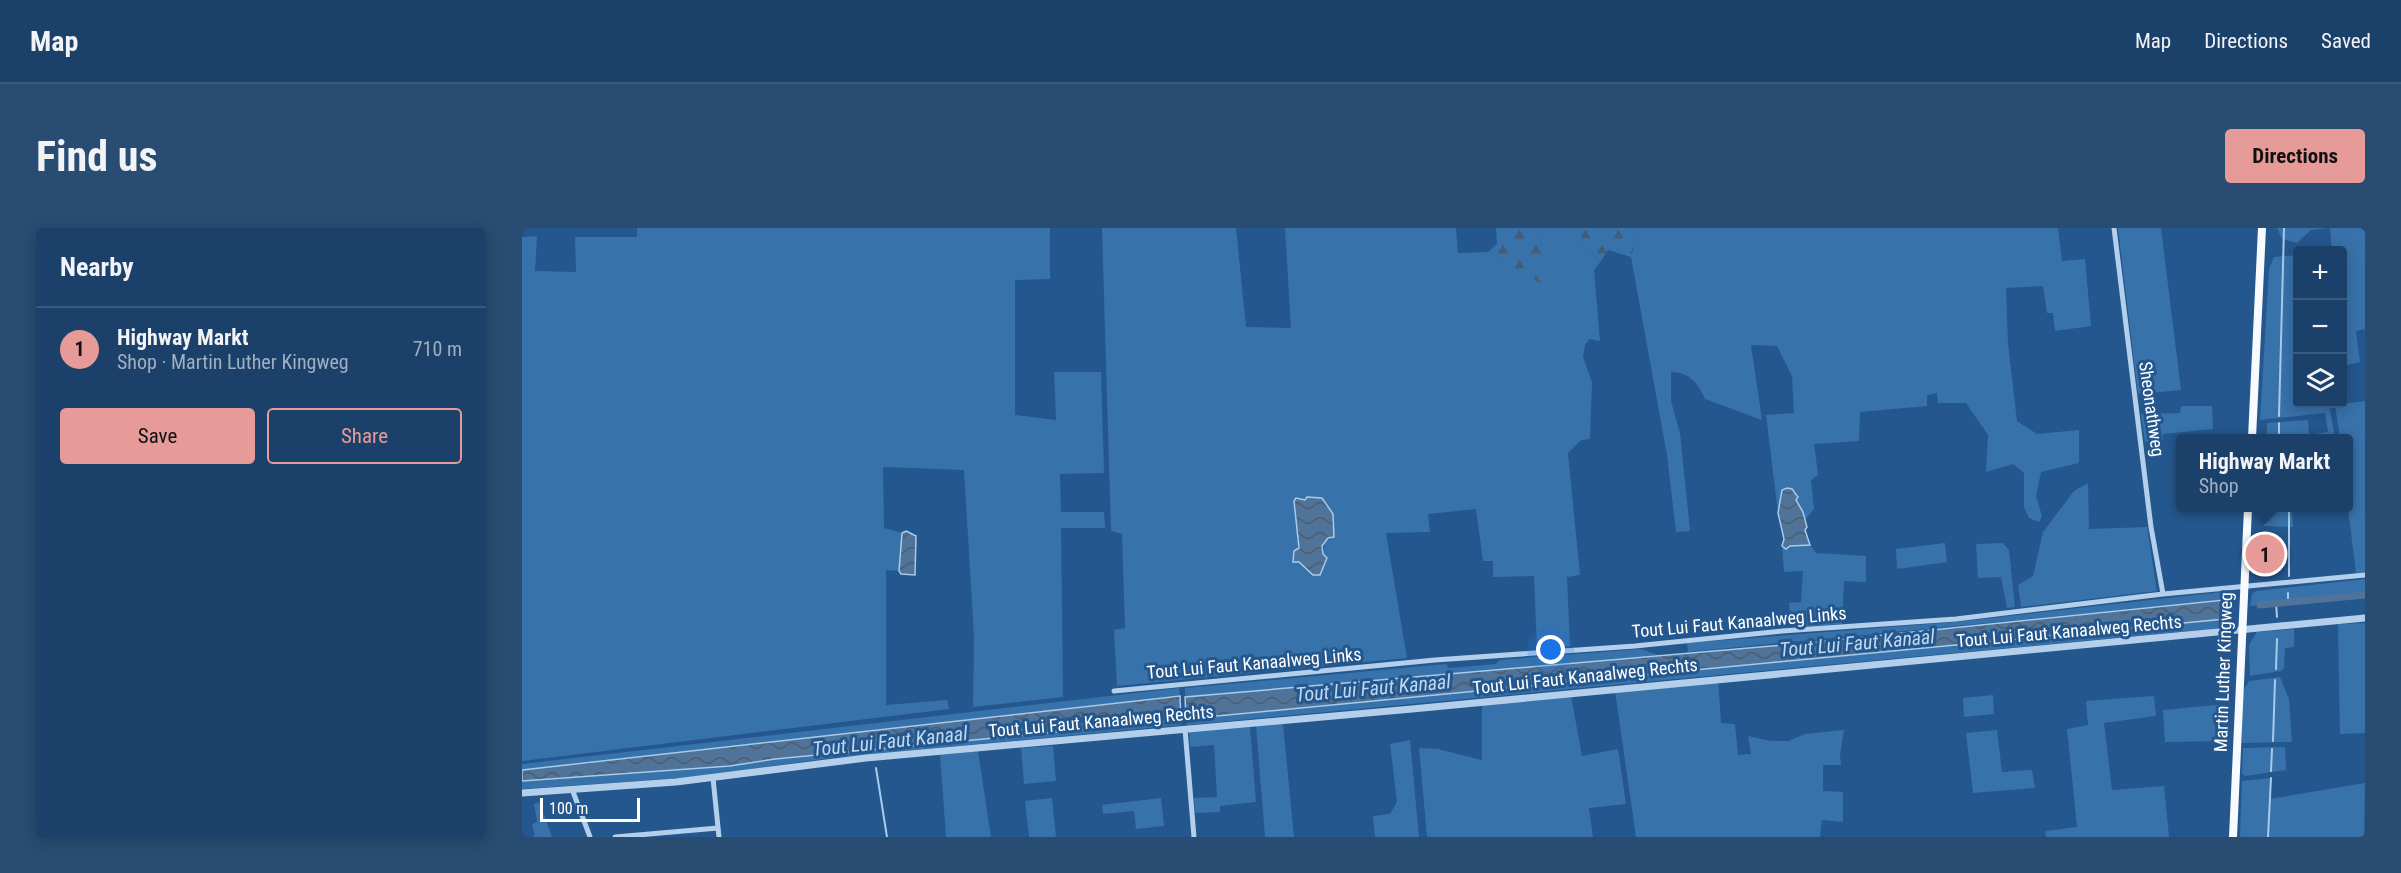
<!DOCTYPE html>
<html lang="en">
<head>
<meta charset="utf-8">
<style>
	:root { --surface:#1b416a; --page:#284c72; --text:#f1f3f6; --muted:#a0afc1; --line:#395a7e; --accent:#e69b98 }
	body { margin:0; font-family:"Roboto Condensed",sans-serif; background:var(--page); color:var(--text) }
	.controls { position:absolute; right:18px; top:18px; display:grid; overflow:hidden; border-radius:6px; box-shadow:0 3px 15px #0003 }
	.controls button { width:54px; height:54px; display:grid; place-items:center; padding:0; border:0; border-bottom:2px solid var(--line); background:var(--surface); color:var(--text); font:30px sans-serif }
	.scale { position:absolute; left:18px; bottom:15px; width:100px; box-sizing:border-box; padding-left:6px; border:3px solid #fff; border-top:0; font-size:16px; line-height:21px; white-space:nowrap; color:#fff; -webkit-text-stroke:4px #24578d; paint-order:stroke }
	.you { position:absolute; left:1029px; top:422px; width:21px; height:21px; margin:-15px; border:4px solid #fff; border-radius:50%; background:#1a73e8; box-shadow:0 0 0 9px #1a73e833 }
	.badge { display:grid; place-items:center; width:39px; height:39px; border-radius:50%; background:var(--accent); color:#111; font-size:20px; font-weight:700 }
	.pin { position:absolute; translate:-50% -50%; border:3px solid #fff; box-shadow:0 2px 6px #0006 }
	.popup { position:absolute; left:1654px; top:206px; width:177px; height:78px; box-sizing:border-box; display:grid; place-content:center; border-radius:6px; background:var(--surface); filter:drop-shadow(0 2px 4px #0005); font-size:20px; white-space:nowrap; color:var(--muted) }
	.popup b { font-size:22px; color:var(--text) }
	.popup::after { content:''; position:absolute; left:50%; top:100%; margin-left:-12px; border:12px solid transparent; border-top-color:var(--surface) }
	.list { margin:0; padding:0; list-style:none }
	h2 { display:flex; justify-content:space-between; align-items:center; height:78px; margin:0; padding:0 24px; font-size:26px }
	h2 small { font-size:20px; font-weight:400; color:var(--muted) }
	.list li { display:grid; grid-template-columns:39px 1fr auto; gap:18px; align-items:center; box-sizing:border-box; height:84px; padding:0 24px; border-top:2px solid var(--line) }
	.list b { display:block; font-size:22px; white-space:nowrap }
	.list p { margin:0; font-size:20px; white-space:nowrap; color:var(--muted) }
	.list em { font-size:20px; font-style:normal; color:var(--muted) }
	.actions { display:flex; gap:12px; padding:18px 24px }
	.actions a { flex:1; padding:14px 0; border:2px solid var(--accent); border-radius:6px; text-align:center; font-size:21px; color:var(--accent) }
	.actions .main { background:var(--accent); color:#111 }
	.icon { flex:none; width:33px; height:33px; fill:none; stroke:currentColor; stroke-width:2; stroke-linecap:round; stroke-linejoin:round }
	.map { position:relative; flex:none; width:1843px; height:609px; overflow:hidden; border-radius:6px }
	header { display:flex; align-items:center; gap:36px; box-sizing:border-box; height:84px; padding:0 30px; background:var(--surface); border-bottom:2px solid var(--line) }
	header strong { font-size:28px }
	nav { display:flex; gap:33px; margin-inline-start:auto; font-size:21px }
	.intro { display:flex; align-items:center; justify-content:space-between; box-sizing:border-box; height:144px; padding:0 36px }
	h1 { margin:0; font-size:42px }
	.button { padding:15px 27px; border-radius:6px; background:var(--accent); color:#111; font-size:21px; font-weight:700 }
	main { display:flex; gap:36px; padding:0 36px }
	aside { flex:1; background:var(--surface); border-radius:6px; box-shadow:0 3px 15px #0003 }
	.map>svg:first-child { display:block }
	.green { fill:#3872aa; fill-rule:evenodd }
	.forest { fill:url(#forest-firs) }
	.water { fill:url(#water-waves); stroke:#a7cbec; stroke-width:1.5 }
	.lines { fill:none; stroke-linecap:round; stroke-linejoin:round }
	.stream { stroke:#a7cbec; stroke-width:2 }
	.canal { stroke:#507399; stroke-width:7 }
	.minor { stroke:#b3cfeb; stroke-width:5 }
	.tertiary { stroke:#b3cfeb; stroke-width:7 }
	.primary { stroke:#f7fafe; stroke-width:8 }
	.labels { text-anchor:middle; dominant-baseline:central; stroke-width:6; stroke-linejoin:round; paint-order:stroke }
	.street-label { font-size:18px; fill:#fff; stroke:#24578d }
	.water-label { font-size:20px; font-style:italic; fill:#bfd9f2; stroke:#24578d }
</style>
</head>
<body>
<header>
<strong>Map</strong>
<nav><a>Map</a><a>Directions</a><a>Saved</a></nav>
</header>
<div class="intro"><h1>Find us</h1><a class="button">Directions</a></div>
<main>
<aside>
<h2>Nearby<small></small></h2>
<ul class="list">
<li><span class="badge">1</span><div><b>Highway Markt</b><p>Shop · Martin Luther Kingweg</p></div><em>710 m</em></li>
</ul>
<div class="actions"><a class="main">Save</a><a>Share</a></div>
</aside>
<div class="map">
<svg width="1843" height="609" viewBox="0 0 1843 609">
	<defs>
		<pattern id="forest-firs" width="22" height="20" patternUnits="userSpaceOnUse" patternTransform="scale(1.5)"><rect width="22" height="20" fill="#3872aa"/><path d="M5 1l3.5 6h-7zM16 11l3.5 6h-7z" fill="#435d76"/></pattern>
		<pattern id="water-waves" width="16" height="10" patternUnits="userSpaceOnUse" patternTransform="scale(1.5)"><rect width="16" height="10" fill="#507399"/><path d="M0 5q4-4 8 0t8 0" fill="none" stroke="#4e5c6b"/></pattern>
	</defs>
	<rect width="100%" height="100%" fill="#24578d"/>
	<!-- green -->
	<path class="green" d="M115,0H528V51L493,52V187L534,192L532,144H579L582,245L538,246L539,284H582L583,300H539L541,469L451,479L452,408L442,242L361,239L362,300L380,305L377,343L364,342V477L425,472L427,481L0,533V9L15,8L13,43L54,44L53,9H115Z
		M580,0H714L724,99L769,100L763,0H934L936,25L966,24L1022,57L1017,0H1058L1061,17L1079,33L1072,42L1078,113L1067,111L1063,117L1061,129L1070,154L1068,211L1059,212L1046,225L1058,347L1045,349L1048,418L1015,421L1012,348L971,349V333H961L954,281L906,286L908,304L864,305L885,430L595,458L592,402L603,400L600,306L589,303ZM776,306L811,310L803,313L801,326L784,339L777,334Z
		M1106,0H1536L1540,33L1563,31L1569,98L1533,103L1531,85H1525L1521,58L1484,60L1486,116L1495,193L1515,206L1557,202V235L1519,244L1514,268L1520,288L1517,294L1507,290L1502,279V245L1491,236L1464,244L1466,207L1444,175H1416L1415,165L1405,167V178L1338,184L1337,213L1292,216L1296,247L1289,252L1292,281L1283,292L1274,272L1260,262L1256,285L1244,187L1272,185L1270,148L1255,118L1229,117L1240,192L1183,171C1176,155 1167,144 1149,144V173L1158,205L1168,303L1154,304L1145,227L1109,29L1114,11Z
		M1596,0H1639L1659,162L1616,166Z
		M1755,0H1807L1789,2L1775,15L1760,11Z
		M1808,0H1843V101L1834,103L1838,134L1821,138L1820,22H1810Z
		M1775,27L1776,176H1807L1813,210H1745V195L1786,192L1787,207L1806,204L1803,185L1738,192L1747,41L1752,29Z
		M1843,173V344L1834,345L1826,280L1827,210H1818L1813,177Z
		M1659,178H1690L1691,201L1641,206V212L1623,214L1619,186L1658,185Z
		M1566,255L1567,301L1625,299L1635,363L1499,379L1496,357L1511,348L1521,304L1552,263Z
		M1743,280H1781L1770,283L1771,299L1742,298Z
		M1423,315L1425,334L1375,341L1374,321Z
		M1481,315L1487,322L1493,379L1485,380L1479,349L1456,350L1454,316Z
		M1288,317L1294,325L1344,328V354L1322,353L1320,396L1269,399L1267,375L1279,374L1281,343L1262,344L1260,318L1264,321L1268,318Z
		M1843,351V367L1728,378L1730,366L1734,363Z
		M1709,363C1715,371 1712,386 1708,396L1698,400L665,497L664,491L893,468L1702,372L1166,424L1165,415L1433,394Z
		M1843,395V505L1818,506L1816,396Z
		M1772,401V419L1763,420L1762,440L1759,443L1728,448L1727,417L1735,404Z
		M1118,421L1137,427L663,469V460L924,436L927,440L974,436L978,432Z
		M1758,449L1767,471L1770,514L1720,515V464L1727,453Z
		M1196,452L1199,495L1213,496L1216,527L1229,526L1226,508L1249,513H1266L1283,506L1322,502L1318,527L1319,537H1301V563L1321,564V594L1300,592L1298,609H1114L1093,463Z
		M657,460L658,468L0,542V536Z
		M1471,467L1472,486L1442,489L1441,470Z
		M1049,468L1060,528L1096,521L1104,576L1067,580L1071,609H905L897,520L916,521L960,532V477Z
		M1632,468L1634,488L1582,495L1590,562L1642,558L1647,609H1524L1523,603L1555,599L1545,501L1566,497L1564,473Z
		M1704,476V513L1643,514L1641,482Z
		M659,492V497L316,529L160,550L0,561V553L208,538L253,531Z
		M761,496L772,609H743L734,498Z
		M728,499L734,574L698,578V584L673,585L672,570L695,569L692,517L668,519L667,503Z
		M1475,502L1480,544L1510,542L1513,560L1451,565L1444,505Z
		M888,512L897,609H853L851,588L868,586L875,574L868,516Z
		M531,518L534,553L502,556L499,520Z
		M1763,519L1764,542L1723,548L1720,545L1721,520Z
		M456,523L469,609H424L418,527Z
		M1749,550L1748,571L1843,555L1842,609H1718L1720,553Z
		M530,570L534,609H507L503,573Z
		M639,570L642,598L614,601L612,583L581,586L580,577Z
		M17,574L30,609H10L13,607L10,597L15,593L12,576Z"/>
	<!-- forest -->
	<path class="forest" d="M974,0H1017L1023,58L966,24L975,16Z
		M1058,0H1106L1114,11L1109,29L1086,22L1079,33L1061,17Z"/>
	<!-- water -->
	<path class="water" d="M1265,260L1270,261L1276,269L1274,272L1281,284L1285,299L1283,302L1288,317L1268,318L1264,321L1260,318L1262,311L1256,285L1260,262Z
		M785,269L800,270L811,286L812,309L806,310L800,318L801,326L805,330L798,347H791L777,334H771L772,323L777,320L772,273L774,270L783,272Z
		M384,303L394,308L393,347L379,346L377,343L380,305Z
		M1702,372L1703,391L664,491L663,469L1294,414Z
		M658,468L659,492L253,531L208,538L0,553V542Z"/>
	<g class="lines">
		<!-- stream -->
		<path class="stream" d="M1757,188L1762,0
			M1757,210V195
			M1755,280L1767,283V348
			M1766,365V373
			M1754,375L1755,389
			M1754,441L1755,411
			M1751,513L1753,452
			M354,540L365,609
			M1749,543L1750,521
			M1746,609L1749,550"/>
		<!-- canal -->
		<path class="canal" d="M1738,377L1843,367"/>
		<!-- minor -->
		<path class="minor" d="M1592,0L1629,299L1641,366
			M592,463L913,432L1113,418L1260,403L1434,391L1641,366L1843,347
			M663,501L672,609
			M191,550L197,609
			M50,561L68,609
			M93,609L196,600"/>
		<!-- tertiary -->
		<path class="tertiary" d="M0,565L154,554L344,530L890,481L1843,390"/>
		<!-- primary -->
		<path class="primary" d="M1730,210L1740,0
			M1711,609L1726,280"/>
	</g>
	<g class="labels">
		<!-- street labels -->
		<g class="street-label">
			<text transform="translate(1630 181) rotate(82)">Sheonathweg</text>
			<text transform="translate(1217 394) rotate(-5)">Tout Lui Faut Kanaalweg Links</text>
			<text transform="translate(1547 403) rotate(-5)">Tout Lui Faut Kanaalweg Rechts</text>
			<text transform="translate(732 435) rotate(-5)">Tout Lui Faut Kanaalweg Links</text>
			<text transform="translate(1701 444) rotate(-88)">Martin Luther Kingweg</text>
			<text transform="translate(1063 448) rotate(-6)">Tout Lui Faut Kanaalweg Rechts</text>
			<text transform="translate(579 493) rotate(-5)">Tout Lui Faut Kanaalweg Rechts</text>
		</g>
		<!-- water labels -->
		<g class="water-label">
			<text transform="translate(1335 415) rotate(-5)">Tout Lui Faut Kanaal</text>
			<text transform="translate(851 460) rotate(-5)">Tout Lui Faut Kanaal</text>
			<text transform="translate(368 513) rotate(-6)">Tout Lui Faut Kanaal</text>
		</g>
	</g>
</svg>
<div class="controls">
<button>+</button>
<button>−</button>
<button><svg class="icon" aria-label="layers" viewBox="0 0 24 24"><path d="M12 4l9 5-9 5-9-5zM3 14l9 5 9-5"/></svg></button>
</div>
<div class="scale">100 m</div>
<div class="you"></div>
<div class="pin badge" style="left:1743px;top:326px">1</div>
<div class="popup"><b>Highway Markt</b>Shop</div>
</div>
</main>
</body>
</html>
